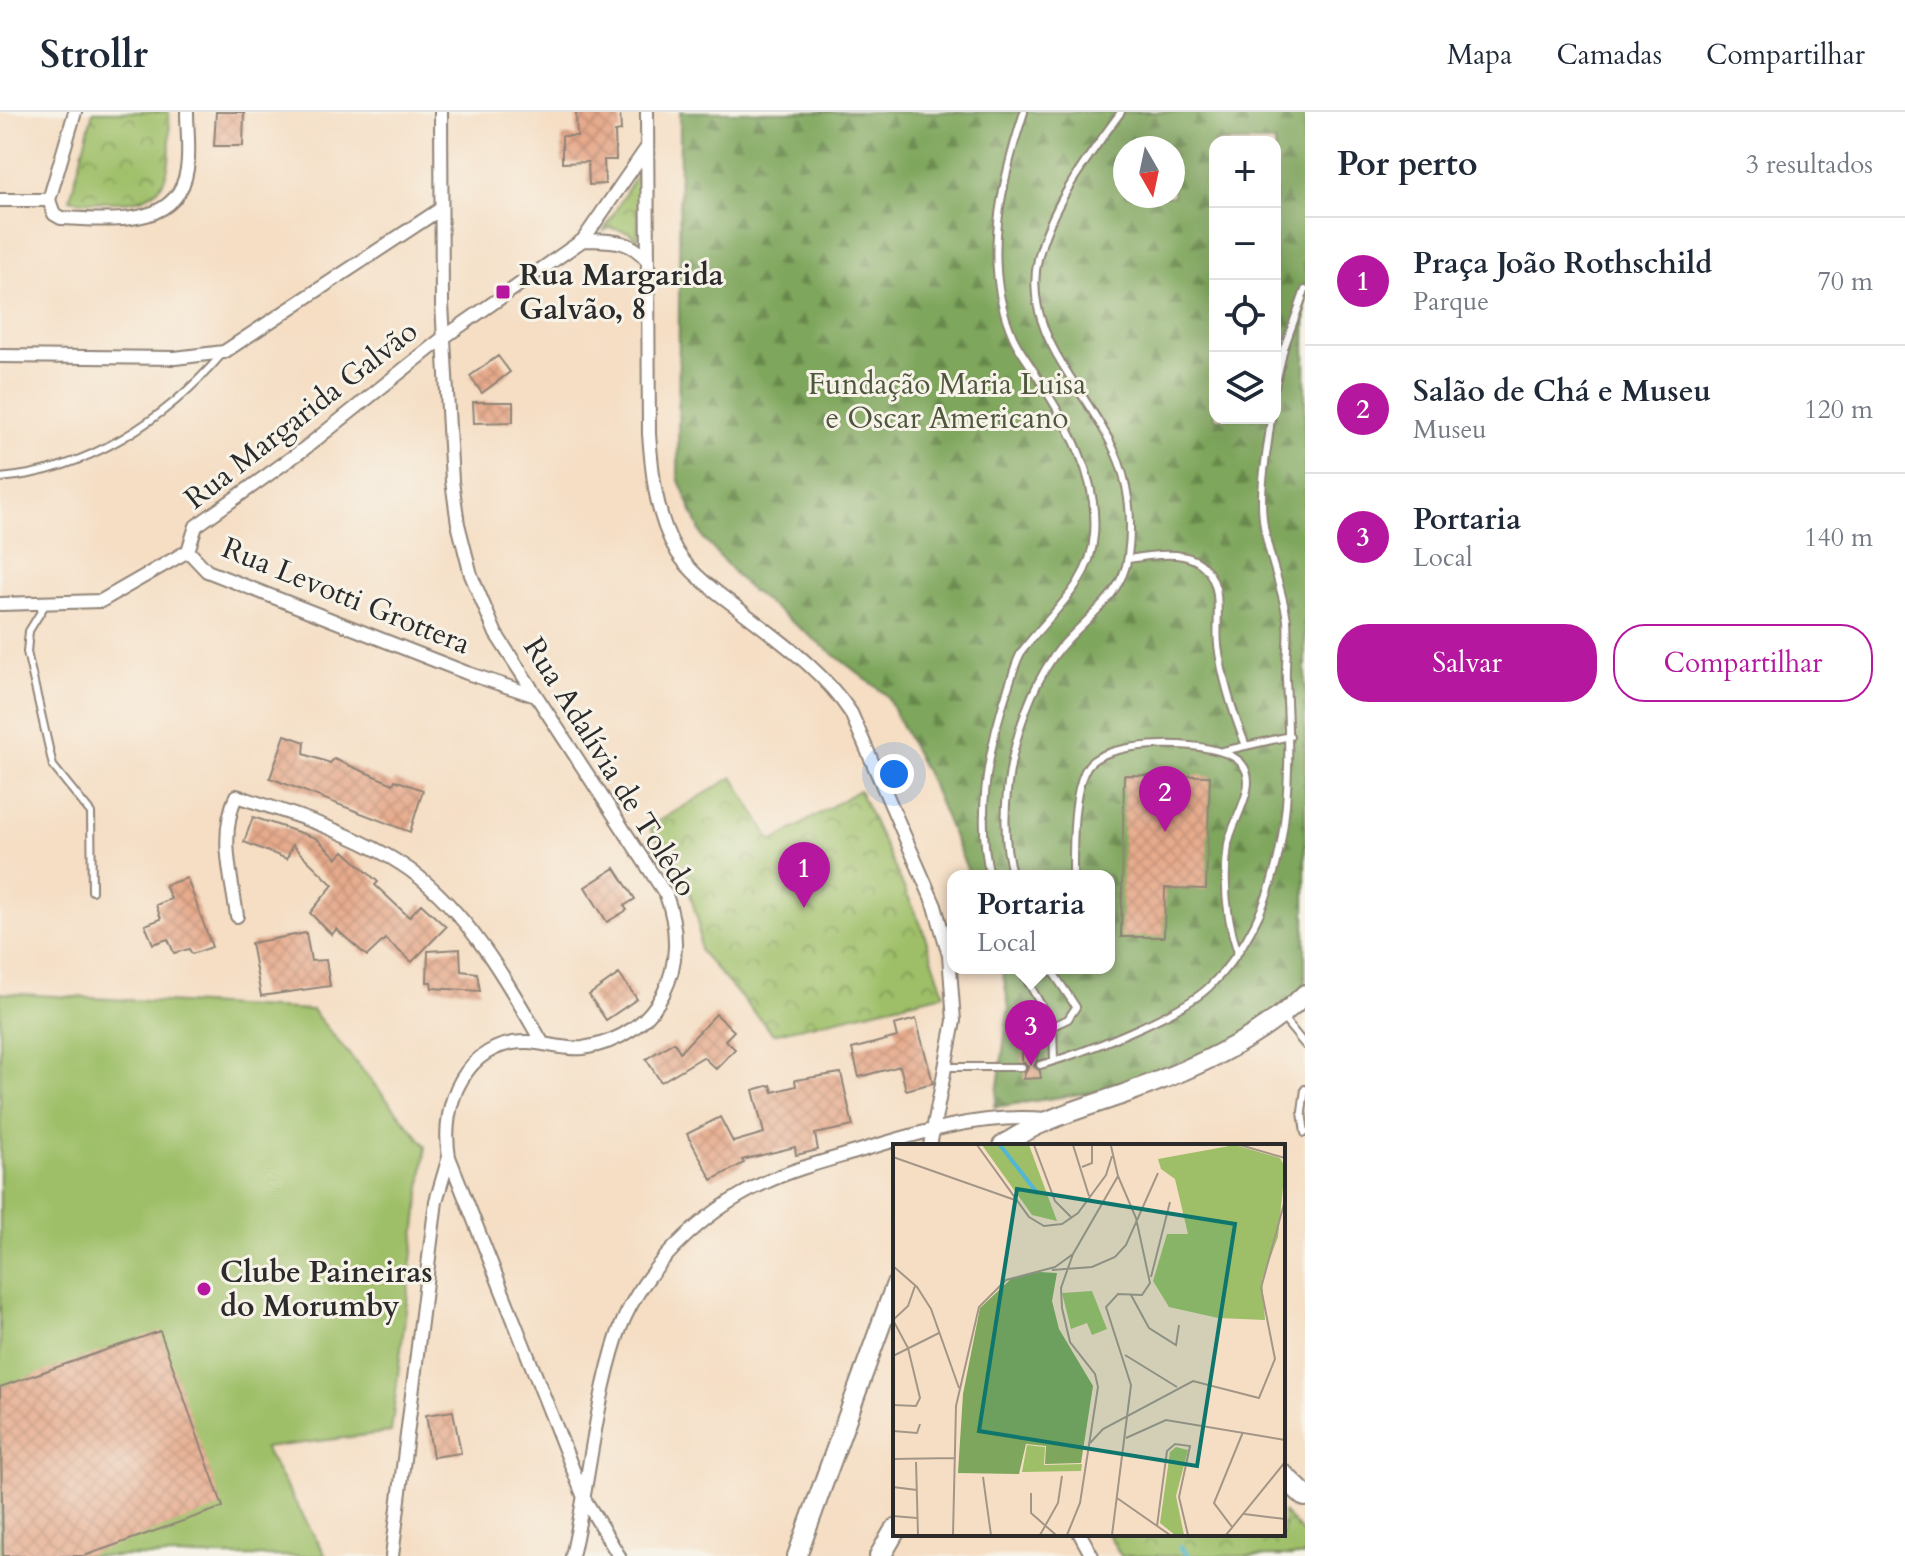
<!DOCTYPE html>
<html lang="pt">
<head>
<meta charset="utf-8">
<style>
	:root { --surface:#fff; --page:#f6f6f7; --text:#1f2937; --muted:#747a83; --line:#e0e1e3; --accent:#b5179e }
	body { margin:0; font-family:Cardo,serif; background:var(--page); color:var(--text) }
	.controls { position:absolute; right:24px; top:24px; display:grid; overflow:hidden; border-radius:16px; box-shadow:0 8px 32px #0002 }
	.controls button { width:72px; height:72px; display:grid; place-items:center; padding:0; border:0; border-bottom:2px solid var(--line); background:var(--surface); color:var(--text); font:40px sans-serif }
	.compass { position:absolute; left:1113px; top:24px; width:72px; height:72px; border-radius:50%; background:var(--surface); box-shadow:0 8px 32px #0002; rotate:171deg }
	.you { position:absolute; left:894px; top:662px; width:28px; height:28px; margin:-20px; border:6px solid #fff; border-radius:50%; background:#1a73e8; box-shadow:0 0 0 12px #1a73e833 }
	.badge { display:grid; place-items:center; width:52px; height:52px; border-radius:50%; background:var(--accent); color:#fff; font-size:26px; font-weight:700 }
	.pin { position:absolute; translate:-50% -66px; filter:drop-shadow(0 2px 4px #0008) }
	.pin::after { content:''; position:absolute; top:42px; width:28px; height:24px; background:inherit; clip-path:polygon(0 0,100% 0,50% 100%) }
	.popup { position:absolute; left:947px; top:758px; width:168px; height:104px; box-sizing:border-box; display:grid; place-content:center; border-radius:16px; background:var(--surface); filter:drop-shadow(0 2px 6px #0005); font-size:26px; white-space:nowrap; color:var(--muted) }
	.popup b { font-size:30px; color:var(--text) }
	.popup::after { content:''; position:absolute; left:50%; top:100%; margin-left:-16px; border:16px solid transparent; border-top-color:var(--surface) }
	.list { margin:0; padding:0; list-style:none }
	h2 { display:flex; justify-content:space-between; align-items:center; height:104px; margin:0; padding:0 32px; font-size:34px }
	h2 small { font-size:26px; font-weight:400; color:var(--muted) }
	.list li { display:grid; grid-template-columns:52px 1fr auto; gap:24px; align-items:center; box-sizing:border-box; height:128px; padding:0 32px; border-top:2px solid var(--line) }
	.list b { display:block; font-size:30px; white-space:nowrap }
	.list p { margin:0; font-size:26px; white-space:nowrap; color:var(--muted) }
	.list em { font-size:26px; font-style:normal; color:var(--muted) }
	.actions { display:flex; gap:16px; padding:24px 32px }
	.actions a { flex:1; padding:18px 0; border:2px solid var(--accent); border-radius:32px; text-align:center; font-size:28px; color:var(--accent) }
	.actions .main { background:var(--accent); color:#fff }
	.icon { flex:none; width:44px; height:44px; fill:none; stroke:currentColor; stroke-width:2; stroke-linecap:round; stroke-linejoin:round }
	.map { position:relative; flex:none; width:1305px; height:1444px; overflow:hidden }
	header { display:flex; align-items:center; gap:48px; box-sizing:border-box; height:112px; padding:0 40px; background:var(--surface); border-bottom:2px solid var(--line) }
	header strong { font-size:38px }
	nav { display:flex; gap:44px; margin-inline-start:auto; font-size:28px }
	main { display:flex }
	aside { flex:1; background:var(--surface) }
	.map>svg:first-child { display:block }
	.forest { fill:url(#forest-firs); stroke:#546844; stroke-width:2; fill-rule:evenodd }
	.park { fill:url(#park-crowns); stroke:#64754a; stroke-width:2 }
	.garden { fill:#9ebf68; stroke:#64754a; stroke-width:2 }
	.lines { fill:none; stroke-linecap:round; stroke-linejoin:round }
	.stream { stroke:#53b6d2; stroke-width:5 }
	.building { fill:url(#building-cross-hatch) }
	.lane-casing { stroke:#908478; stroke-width:10 }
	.street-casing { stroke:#908478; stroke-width:16 }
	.secondary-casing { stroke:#908478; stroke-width:22 }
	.primary-casing { stroke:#908478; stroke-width:24 }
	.lane { stroke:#fff; stroke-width:6 }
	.street { stroke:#fff; stroke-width:12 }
	.secondary { stroke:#fff; stroke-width:18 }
	.primary { stroke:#fff; stroke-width:20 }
	.poi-dot { fill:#b5179e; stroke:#f7f3e8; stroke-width:3 }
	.labels { text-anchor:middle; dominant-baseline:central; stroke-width:6; stroke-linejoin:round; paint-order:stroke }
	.poi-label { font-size:30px; font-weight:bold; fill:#2b2b2b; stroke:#f7f3e8; text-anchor:start }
	.park-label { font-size:30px; fill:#4e573d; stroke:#f7f3e8 }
	.street-label { font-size:30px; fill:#2b2b2b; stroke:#f7f3e8 }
	.inset-river { fill:none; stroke:#53b6d2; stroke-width:4 }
	.inset-road { fill:none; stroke:#a49687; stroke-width:2 }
	.view { fill:#0f766e; fill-opacity:0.15; stroke:#0f766e; stroke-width:4 }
	.inset-edge { fill:none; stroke:#2b2b2b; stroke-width:4 }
</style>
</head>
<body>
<header>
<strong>Strollr</strong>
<nav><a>Mapa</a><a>Camadas</a><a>Compartilhar</a></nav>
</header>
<main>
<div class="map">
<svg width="1305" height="1444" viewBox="0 0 1305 1444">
	<defs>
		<pattern id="forest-firs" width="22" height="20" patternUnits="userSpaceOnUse" patternTransform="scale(2)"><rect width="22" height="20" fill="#7ea65c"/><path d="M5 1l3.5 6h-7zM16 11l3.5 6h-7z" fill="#67874c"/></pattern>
		<pattern id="park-crowns" width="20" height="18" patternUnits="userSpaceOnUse" patternTransform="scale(2)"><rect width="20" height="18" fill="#9ebf68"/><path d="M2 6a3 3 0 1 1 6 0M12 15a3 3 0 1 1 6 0" fill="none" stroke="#819b56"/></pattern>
		<pattern id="building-cross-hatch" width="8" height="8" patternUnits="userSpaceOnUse" patternTransform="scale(2)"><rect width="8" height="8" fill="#e6aa8c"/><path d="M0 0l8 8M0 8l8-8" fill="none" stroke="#c59279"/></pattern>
	</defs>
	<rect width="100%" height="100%" fill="#f7f3e8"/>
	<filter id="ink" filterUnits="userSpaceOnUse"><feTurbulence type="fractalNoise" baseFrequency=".0125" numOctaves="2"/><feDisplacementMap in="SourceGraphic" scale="16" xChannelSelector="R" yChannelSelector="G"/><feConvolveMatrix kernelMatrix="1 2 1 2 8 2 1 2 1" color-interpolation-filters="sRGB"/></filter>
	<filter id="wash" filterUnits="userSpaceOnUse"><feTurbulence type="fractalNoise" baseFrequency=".006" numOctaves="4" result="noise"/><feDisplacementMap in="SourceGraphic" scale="32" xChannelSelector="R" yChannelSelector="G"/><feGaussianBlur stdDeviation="1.8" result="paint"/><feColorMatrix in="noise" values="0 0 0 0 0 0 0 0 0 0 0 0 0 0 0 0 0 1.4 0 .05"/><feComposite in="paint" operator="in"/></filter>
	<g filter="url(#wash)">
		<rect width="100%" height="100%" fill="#f5dec4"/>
		<!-- forest -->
		<path class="forest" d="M680,0H1305V875L1252,920L1171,956L1100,979L995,995L1009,896L1002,856H1109V764H970L931,671L886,583L747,475L703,426L678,366ZM1215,30H1275V306H1215ZM1125,36H1173V84H1125Z"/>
		<!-- park -->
		<path class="park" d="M93,0H169C170,47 178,91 115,90C100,89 84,91 70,87Z
			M639,58L638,130L629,120L609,116L603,120Z
			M733,665L772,730L859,678L922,815L944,882L773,922L700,839L698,809L689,778L649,715Z
			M1283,1400L1305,1423V1444H1121L1108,1422H1283Z"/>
		<!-- garden -->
		<path class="garden" d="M0,881L312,898L426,1034L391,1320L264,1336L326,1444H0Z"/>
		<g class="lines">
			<!-- stream -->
			<path class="stream" d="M1180,1435L1189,1444"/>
		</g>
		<g id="blocks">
			<!-- building -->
			<path class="building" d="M216,0H244L243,34H214Z
				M576,0H620L621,19L615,20L616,48H604L605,72L589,73L588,50L562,51V24H577Z
				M498,244L510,260L482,281L470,264Z
				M473,290H513V310L474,311Z
				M285,623L305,630L304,642L330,651L334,647L393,672L395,668L423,678L410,720L270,666Z
				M1124,663L1210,664L1206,777L1165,776L1164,825H1121Z
				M253,705L316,726L337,746L344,739L378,770L375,773L409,805L421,792L446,815L412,850L385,827L367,844L336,817L332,823L310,801L333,773L292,733L287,747L244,730Z
				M615,756L635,787L624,794L627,798L607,810L585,775Z
				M187,766L212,835L192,842L189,837L174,841L168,827L153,832L145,813L161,807L156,793L171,787L165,773Z
				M306,821L311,849L326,848L330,874L261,884L251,831Z
				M460,837L461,859L477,861L480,879L432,876L431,870H427L428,839Z
				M619,862L637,887L606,908L589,883Z
				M716,902L734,919L725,928L735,937L716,957L703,945L661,970L646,947L674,930L680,940Z
				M916,907L933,971L906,978L900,954L859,965L852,937L897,925L894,913Z
				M1040,940L1034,954L1040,959L1041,966L1023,967L1028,954L1022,949V941Z
				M841,961L853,1014L815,1022L818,1038L796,1043L795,1035L742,1048L744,1051L712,1068L687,1022L720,1005L733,1030L764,1021L753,978L771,973L773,980L796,974L795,968Z
				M160,1219L223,1395L84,1444H3L0,1275Z
				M453,1299L461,1341L433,1345L426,1303Z"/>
		</g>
	</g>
	<g filter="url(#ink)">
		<use href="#blocks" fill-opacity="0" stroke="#908478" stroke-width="2"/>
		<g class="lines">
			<!-- lane casing -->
			<g class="lane-casing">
				<path id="lane" d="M1275,275L1284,236L1305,178
					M0,366C87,359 166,308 222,242
					M1128,447C1162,442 1205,433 1216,477C1220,494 1216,515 1218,533C1222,568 1233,601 1246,634
					M45,493L29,519L27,540L53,654L91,701L92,779
					M1223,639L1290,624
					M990,764C975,702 989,633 1009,573C1013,562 1016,548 1022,539C1050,501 1091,472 1094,423C1099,362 1066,311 1035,261C1028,249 1018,237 1013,225C981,153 1001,71 1024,0
					M1013,764C992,699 1017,587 1061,535C1085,506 1123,484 1128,444C1133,408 1129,370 1114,338C1086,276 1021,221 1038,147C1051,92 1089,44 1121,0
					M1073,764C1073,735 1072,680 1087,655C1105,626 1222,626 1242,652C1260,673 1232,708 1228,732C1223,769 1226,806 1238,841
					M1020,856L1053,914L1068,907L1076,895L1050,856
					M1282,905L1305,933
					M1053,914L1054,949
					M1040,953C1081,942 1180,903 1209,875C1292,793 1292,676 1286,568C1285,548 1289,528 1287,508C1283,478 1270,449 1265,420C1257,381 1267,345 1271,306
					M947,955H1022
					M1305,977L1302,1000L1305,1021"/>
			</g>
			<!-- street casing -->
			<g class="street-casing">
				<path id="street" d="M75,0L49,88L54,102L61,106C106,107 178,119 187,57C190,38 187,18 187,0
					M441,0L442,192L452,369L458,412L471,463L496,522L666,783C692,853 661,924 583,936C564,938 546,931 528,930C465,929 440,993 449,1045L585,1388L619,1444
					M647,0L649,322C652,361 656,406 677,440C690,461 715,479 735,494C777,527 821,556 851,601L935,794L949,843L954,909L930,1034
					M0,88H49
					M583,128C610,129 629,126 647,148
					M0,244L175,246L224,240L439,98
					M188,439L207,459L467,561L536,584
					M0,492L101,489L188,439L196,414L304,337L443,226L583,128L646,37
					M237,804C231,762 219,724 236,684C294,702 360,723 410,758C469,801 508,871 543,932
					M1080,1422L1092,1444
					M392,1444L436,1089L449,1045
					M572,1444C589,1372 594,1296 617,1225C639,1159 703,1099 764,1071C794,1057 825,1049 856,1040C917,1021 982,1001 1046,1007"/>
			</g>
			<!-- secondary casing -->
			<g class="secondary-casing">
				<path id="secondary" d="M1002,1034C1038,1008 1080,997 1121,983C1185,960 1257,930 1305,882
					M797,1444L895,1174"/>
			</g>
			<!-- primary casing -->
			<g class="primary-casing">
				<path id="primary" d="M1283,1363L1305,1384
					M880,1444L895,1418"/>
			</g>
			<!-- lane -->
			<use href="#lane" class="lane"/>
			<!-- street -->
			<use href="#street" class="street"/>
			<!-- secondary -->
			<use href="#secondary" class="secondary"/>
			<!-- primary -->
			<use href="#primary" class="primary"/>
		</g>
	</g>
	<!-- markers -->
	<g class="poi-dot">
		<rect x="495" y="172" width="16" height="16" rx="4"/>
		<circle cx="204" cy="1177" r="8"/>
	</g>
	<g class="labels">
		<!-- poi labels -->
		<g class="poi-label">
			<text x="519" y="163">Rua Margarida<tspan x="519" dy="34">Galvão, 8</tspan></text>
			<text x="220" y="1160">Clube Paineiras<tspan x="220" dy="34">do Morumby</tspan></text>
		</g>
		<!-- park labels -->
		<g class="park-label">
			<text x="947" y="272">Fundação Maria Luisa<tspan x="947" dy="34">e Oscar Americano</tspan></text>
		</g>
		<!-- street labels -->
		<g class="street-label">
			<text transform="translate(301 303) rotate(-38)">Rua Margarida Galvão</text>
			<text transform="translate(346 484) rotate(22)">Rua Levotti Grottera</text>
			<text transform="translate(610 655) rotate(58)">Rua Adalívia de Tolêdo</text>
		</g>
	</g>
	<!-- overview -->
	<g transform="translate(893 1032)">
		<rect width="392" height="392" fill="#f5dec4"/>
		<path d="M146,128L164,129L159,157L166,185L200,242L188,319L152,320L153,302L133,300L126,330L65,329L70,250L87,164L119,134Z" fill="#7ea65c"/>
		<path d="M89,1H136L164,77L139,71ZM199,147L214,185L199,191L194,179L178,185L169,149ZM134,301L152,303L151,321L189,320L188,327L129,328ZM283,303L295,306L283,352L291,391H282L267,379L277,308Z" fill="#9ebf68"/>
		<path d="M342,1L387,14L392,23L385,93L369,136L372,176L325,174L276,163L260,137L274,90H295L282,35L268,25L265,15Z" fill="#9ebf68"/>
		<path class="inset-river" d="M107,1L145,50"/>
		<path class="inset-road" d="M84,1L136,73L151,82L169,80L185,69L213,31L219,12M141,1L162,57L178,73M180,1L196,52M347,1L392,14M0,13L122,56M189,23L199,19V1M0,122L24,143L38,165L66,244M159,126L199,123L222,113L233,101L265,29M392,127V153M258,133L277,58M238,151L256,184L283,201L286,181M0,176L15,204L27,254L23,262L0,261M0,176L15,162L22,142M232,211L284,243M0,212L46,189M0,287L24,289L27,280M233,294L273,276L392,296M197,299L210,285L300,237L366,254L382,215L368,144L392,56M0,315L61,314M23,318L25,391M90,333L98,391M0,343L24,346M138,349V369L163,391M224,354L277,391M351,370L392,375M0,372L24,374M264,382L274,307L282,300L297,302L286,353L295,391M339,383L321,359L350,288M60,391L63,262L86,163L113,136L162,123L180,110L225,32L218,2M147,391L165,359L169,332M174,391L187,359L205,243L202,230L177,198L169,164L168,144L180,110M219,391L238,241L213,163L225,150L249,151L257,139L243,74L225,32M333,391L392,318"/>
		<path class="view" d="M124,45L342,80L304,322L86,287Z"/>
		<rect width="392" height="392" class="inset-edge"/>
	</g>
</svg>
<div class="controls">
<button>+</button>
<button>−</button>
<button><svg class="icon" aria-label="locate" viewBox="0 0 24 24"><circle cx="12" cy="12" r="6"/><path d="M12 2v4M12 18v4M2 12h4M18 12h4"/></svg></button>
<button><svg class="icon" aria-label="layers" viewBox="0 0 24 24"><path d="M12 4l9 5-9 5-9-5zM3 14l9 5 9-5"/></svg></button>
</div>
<svg class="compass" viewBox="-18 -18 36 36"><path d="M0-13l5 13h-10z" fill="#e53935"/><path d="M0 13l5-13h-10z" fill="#747a83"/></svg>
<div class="you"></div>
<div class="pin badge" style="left:804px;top:796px">1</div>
<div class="pin badge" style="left:1165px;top:720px">2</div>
<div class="pin badge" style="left:1031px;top:954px">3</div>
<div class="popup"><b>Portaria</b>Local</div>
</div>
<aside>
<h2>Por perto<small>3 resultados</small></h2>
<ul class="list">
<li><span class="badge">1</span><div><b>Praça João Rothschild</b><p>Parque</p></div><em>70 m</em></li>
<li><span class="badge">2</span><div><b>Salão de Chá e Museu</b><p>Museu</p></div><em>120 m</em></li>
<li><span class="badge">3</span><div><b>Portaria</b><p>Local</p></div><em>140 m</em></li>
</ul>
<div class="actions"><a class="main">Salvar</a><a>Compartilhar</a></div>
</aside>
</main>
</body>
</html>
